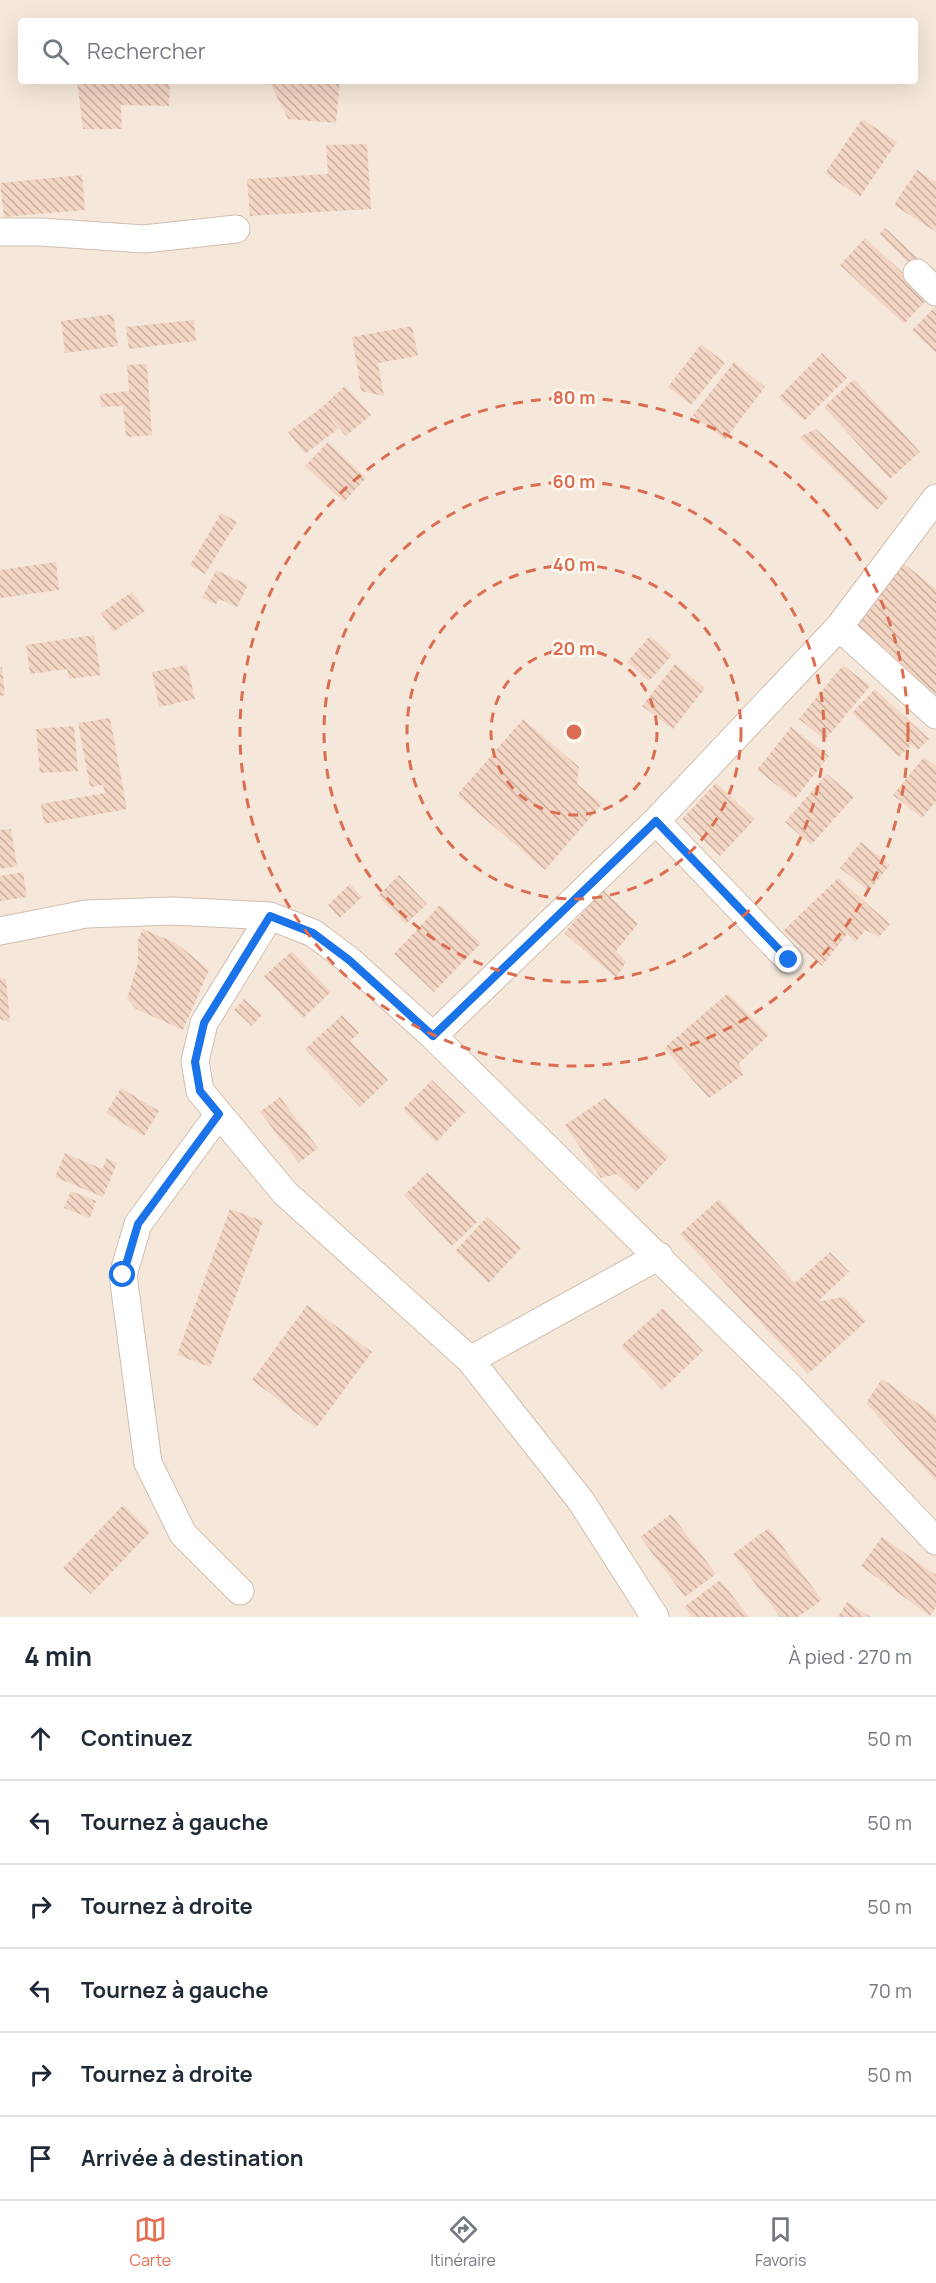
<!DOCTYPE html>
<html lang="fr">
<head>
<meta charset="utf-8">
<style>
	:root { --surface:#fff; --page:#f2f2f3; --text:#1f2937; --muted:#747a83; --line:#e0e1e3; --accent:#e76f51 }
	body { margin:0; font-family:Manrope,sans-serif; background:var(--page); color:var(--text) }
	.stop { position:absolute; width:18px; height:18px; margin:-14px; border:4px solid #1a73e8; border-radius:50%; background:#fff }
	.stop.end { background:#1a73e8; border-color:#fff; box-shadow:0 2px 6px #0008 }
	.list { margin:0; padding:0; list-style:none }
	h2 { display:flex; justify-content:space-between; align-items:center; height:78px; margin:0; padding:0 24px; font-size:26px }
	h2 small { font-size:20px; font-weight:400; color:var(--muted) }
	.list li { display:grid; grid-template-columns:39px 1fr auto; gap:18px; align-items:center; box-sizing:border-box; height:84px; padding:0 24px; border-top:2px solid var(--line) }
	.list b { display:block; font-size:22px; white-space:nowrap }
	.list em { font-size:20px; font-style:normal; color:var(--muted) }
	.icon { flex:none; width:33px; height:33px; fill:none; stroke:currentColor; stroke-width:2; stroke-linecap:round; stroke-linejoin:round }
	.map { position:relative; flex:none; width:936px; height:1617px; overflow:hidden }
	.search { position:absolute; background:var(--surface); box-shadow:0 6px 24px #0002; left:18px; right:18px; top:18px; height:66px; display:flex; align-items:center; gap:15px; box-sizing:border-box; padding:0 21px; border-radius:6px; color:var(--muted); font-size:22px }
	.sheet { height:582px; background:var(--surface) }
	nav { display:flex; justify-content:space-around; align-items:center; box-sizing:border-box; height:84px; border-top:2px solid var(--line); background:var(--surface); font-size:16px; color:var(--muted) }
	nav a { display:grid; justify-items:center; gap:3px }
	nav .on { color:var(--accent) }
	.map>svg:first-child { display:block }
	.residential { fill:#f5e8da; fill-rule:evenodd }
	.building { fill:url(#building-back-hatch) }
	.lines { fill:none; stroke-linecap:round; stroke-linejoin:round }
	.minor-casing { stroke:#d1beb0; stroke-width:29 }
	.minor { stroke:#fff; stroke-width:27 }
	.route { stroke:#1a73e8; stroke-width:8 }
	.ring { fill:none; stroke:#dc6d51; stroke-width:3; stroke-dasharray:10 8 }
	.centre { fill:#dc6d51; stroke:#fffaf3; stroke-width:3 }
	.ring-label { font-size:18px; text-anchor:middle; font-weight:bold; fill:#dc6d51; stroke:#fffaf3; stroke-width:5; stroke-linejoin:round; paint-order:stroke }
</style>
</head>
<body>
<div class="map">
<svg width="936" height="1617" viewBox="0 0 936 1617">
	<defs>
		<pattern id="building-back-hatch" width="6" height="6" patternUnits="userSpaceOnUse" patternTransform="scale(1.5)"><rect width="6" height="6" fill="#f3d5c3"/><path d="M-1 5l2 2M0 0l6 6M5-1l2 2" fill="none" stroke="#cab0a1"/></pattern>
	</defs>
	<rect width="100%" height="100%" fill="#fdf6ec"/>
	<!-- residential -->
	<path class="residential" d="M0,0H936V1617H0ZM21,21H915V81H21Z"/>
	<!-- building -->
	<path class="building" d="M77,81H170L169,106L121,105L122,129H83Z
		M269,81H340L336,123L288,119Z
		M862,119L897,142L860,197L825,173Z
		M367,144L371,209L250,216L247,179L328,174L326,145Z
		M917,170L936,182V232L894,205Z
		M82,175L85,210L4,217L0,183Z
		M885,228L919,259L913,266L879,234Z
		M865,238L929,297L904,324L840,265Z
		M936,306V353L912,330Z
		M113,314L118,346L65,353L61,321Z
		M194,320L196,341L129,349L126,327Z
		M412,326L418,356L378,363L384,396L361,391L352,337Z
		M701,344L725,363L691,405L668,387Z
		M822,353L847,378L804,421L779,397Z
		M734,362L765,387L725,440L693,415Z
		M147,364L152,435L126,437L123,406L101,407L100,394L129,391L127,365Z
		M854,379L920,452L890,479L824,407Z
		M345,386L371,415L346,436L326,413L338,429L305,454L288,432L321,408Z
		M816,429L889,497L877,510L799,437Z
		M328,442L366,478L344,502L305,466Z
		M221,513L237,522L205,574L190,565Z
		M56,562L59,590L0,598V570Z
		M903,563L936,589V694L852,630Z
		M216,570L248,585L237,607L219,599L216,604L202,598Z
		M132,592L145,611L113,632L101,613Z
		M94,635L101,675L69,679L67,669L30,674L26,645Z
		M650,636L672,655L649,681L627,662Z
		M675,664L705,688L673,729L642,706Z
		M187,665L195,699L159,707L152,672Z
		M843,665L870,686L825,740L799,719Z
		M2,667L5,695L0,696V668Z
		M875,689L929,739L918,750L911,745L899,757L852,713Z
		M110,718L127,809L44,824L41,804L105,793L103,785L90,787L78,723Z
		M523,719L579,767L577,784L602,804L545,870L457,795Z
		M74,726L78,771L40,773L36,729Z
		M791,727L829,756L795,799L757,770Z
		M924,757L936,766V801L922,818L893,795Z
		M827,774L854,797L811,845L785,822Z
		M716,783L755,819L720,856L682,819Z
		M11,829L17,866L0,869V830Z
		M861,842L890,865L869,891L840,868Z
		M23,872L27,897L0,901V876Z
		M399,875L427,904L406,924L378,896Z
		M838,878L890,924L879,937L865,930L856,942L847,934L822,966L783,931Z
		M350,884L362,897L340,918L328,905Z
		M603,890L638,924L616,951L626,962L616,978L564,933Z
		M440,905L481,943L434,992L394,954Z
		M143,929L176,943L209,970L183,1030L136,1009L127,998L138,963V940Z
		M292,951L331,992L303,1018L264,976Z
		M0,978L6,979L10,1022L0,1019Z
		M728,993L769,1035L739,1063L743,1075L709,1098L664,1048Z
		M244,999L262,1015L252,1026L234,1010Z
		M342,1015L359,1033L350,1041L388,1080L360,1107L305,1049Z
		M432,1080L465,1112L436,1142L403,1109Z
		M121,1088L159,1111L144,1136L106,1113Z
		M280,1097L318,1148L299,1163L260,1112Z
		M605,1098L669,1157L636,1192L617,1174L601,1178L565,1125Z
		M65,1153L102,1169L107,1158L117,1163L103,1197L55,1177Z
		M428,1172L477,1222L452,1246L404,1195Z
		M71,1191L96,1201L90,1218L64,1208Z
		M719,1199L795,1283L830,1252L849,1272L817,1302L844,1297L866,1321L808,1374L680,1234Z
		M230,1209L263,1221L210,1367L177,1355Z
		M487,1217L521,1248L489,1283L455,1251Z
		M307,1305L372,1352L316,1428L252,1380Z
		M663,1308L703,1351L662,1390L621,1346Z
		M882,1379L936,1416V1481L866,1403Z
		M123,1505L150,1532L91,1594L63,1568Z
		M671,1514L716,1574L685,1597L640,1537Z
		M769,1528L822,1600L798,1617H780L733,1554Z
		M882,1537L936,1575V1607L930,1616L861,1566Z
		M720,1580L749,1617H692L684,1607Z
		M847,1602L871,1617H838Z"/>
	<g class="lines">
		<!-- minor casing -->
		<g class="minor-casing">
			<path id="minor" d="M0,232H41L144,239L236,229
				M917,273L936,292
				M839,627L936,715
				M656,821L789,960
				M270,916L204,1023L195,1061L200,1091L285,1193L470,1360L581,1501L655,1617
				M0,931L86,914L173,911L270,916L313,933L349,960L433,1036L791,1388L936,1541
				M433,1036L656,821L839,627L936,498
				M219,1114L138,1224L123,1275L148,1463L183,1534L240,1591
				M470,1360L659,1256"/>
		</g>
		<!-- minor -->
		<use href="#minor" class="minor"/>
	</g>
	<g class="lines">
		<!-- route -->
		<path class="route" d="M123,1275L138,1224L219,1114L200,1091L195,1062L204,1023L270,916L313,933L349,960L433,1036L656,821L789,960"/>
	</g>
	<!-- distance rings -->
	<g class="ring">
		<circle cx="574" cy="732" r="83"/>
		<circle cx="574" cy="732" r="167"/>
		<circle cx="574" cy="732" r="250"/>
		<circle cx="574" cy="732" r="334"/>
	</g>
	<circle cx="574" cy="732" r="9" class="centre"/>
	<g class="ring-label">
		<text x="574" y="404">80 m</text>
		<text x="574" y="488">60 m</text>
		<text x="574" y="571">40 m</text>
		<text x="574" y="655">20 m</text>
	</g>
</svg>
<div class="stop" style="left:123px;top:1275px"></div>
<div class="stop end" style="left:789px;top:960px"></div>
<div class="search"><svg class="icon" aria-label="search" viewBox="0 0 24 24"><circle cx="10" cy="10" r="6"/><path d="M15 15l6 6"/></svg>Rechercher</div>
</div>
<section class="sheet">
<h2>4 min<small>À pied · 270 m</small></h2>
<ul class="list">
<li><svg class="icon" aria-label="ahead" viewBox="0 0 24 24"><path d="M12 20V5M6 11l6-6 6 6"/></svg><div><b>Continuez</b></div><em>50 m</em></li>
<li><svg class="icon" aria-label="left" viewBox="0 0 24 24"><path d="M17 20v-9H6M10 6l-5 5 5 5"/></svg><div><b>Tournez à gauche</b></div><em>50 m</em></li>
<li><svg class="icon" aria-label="right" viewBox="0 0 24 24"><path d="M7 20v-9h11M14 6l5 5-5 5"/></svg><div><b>Tournez à droite</b></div><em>50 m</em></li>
<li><svg class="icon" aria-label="left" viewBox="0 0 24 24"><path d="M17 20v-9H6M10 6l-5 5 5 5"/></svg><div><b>Tournez à gauche</b></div><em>70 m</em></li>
<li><svg class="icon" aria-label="right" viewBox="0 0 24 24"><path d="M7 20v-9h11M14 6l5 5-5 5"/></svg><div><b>Tournez à droite</b></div><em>50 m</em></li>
<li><svg class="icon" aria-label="arrive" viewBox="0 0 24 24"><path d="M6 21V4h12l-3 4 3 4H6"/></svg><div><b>Arrivée à destination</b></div></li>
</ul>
</section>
<nav>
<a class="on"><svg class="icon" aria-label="map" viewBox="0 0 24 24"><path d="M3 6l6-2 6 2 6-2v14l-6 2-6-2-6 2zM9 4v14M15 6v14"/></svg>Carte</a>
<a><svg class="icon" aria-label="directions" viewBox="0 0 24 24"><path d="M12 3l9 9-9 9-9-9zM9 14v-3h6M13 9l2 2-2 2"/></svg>Itinéraire</a>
<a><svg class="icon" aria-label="saved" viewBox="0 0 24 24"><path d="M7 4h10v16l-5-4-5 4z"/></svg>Favoris</a>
</nav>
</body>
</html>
